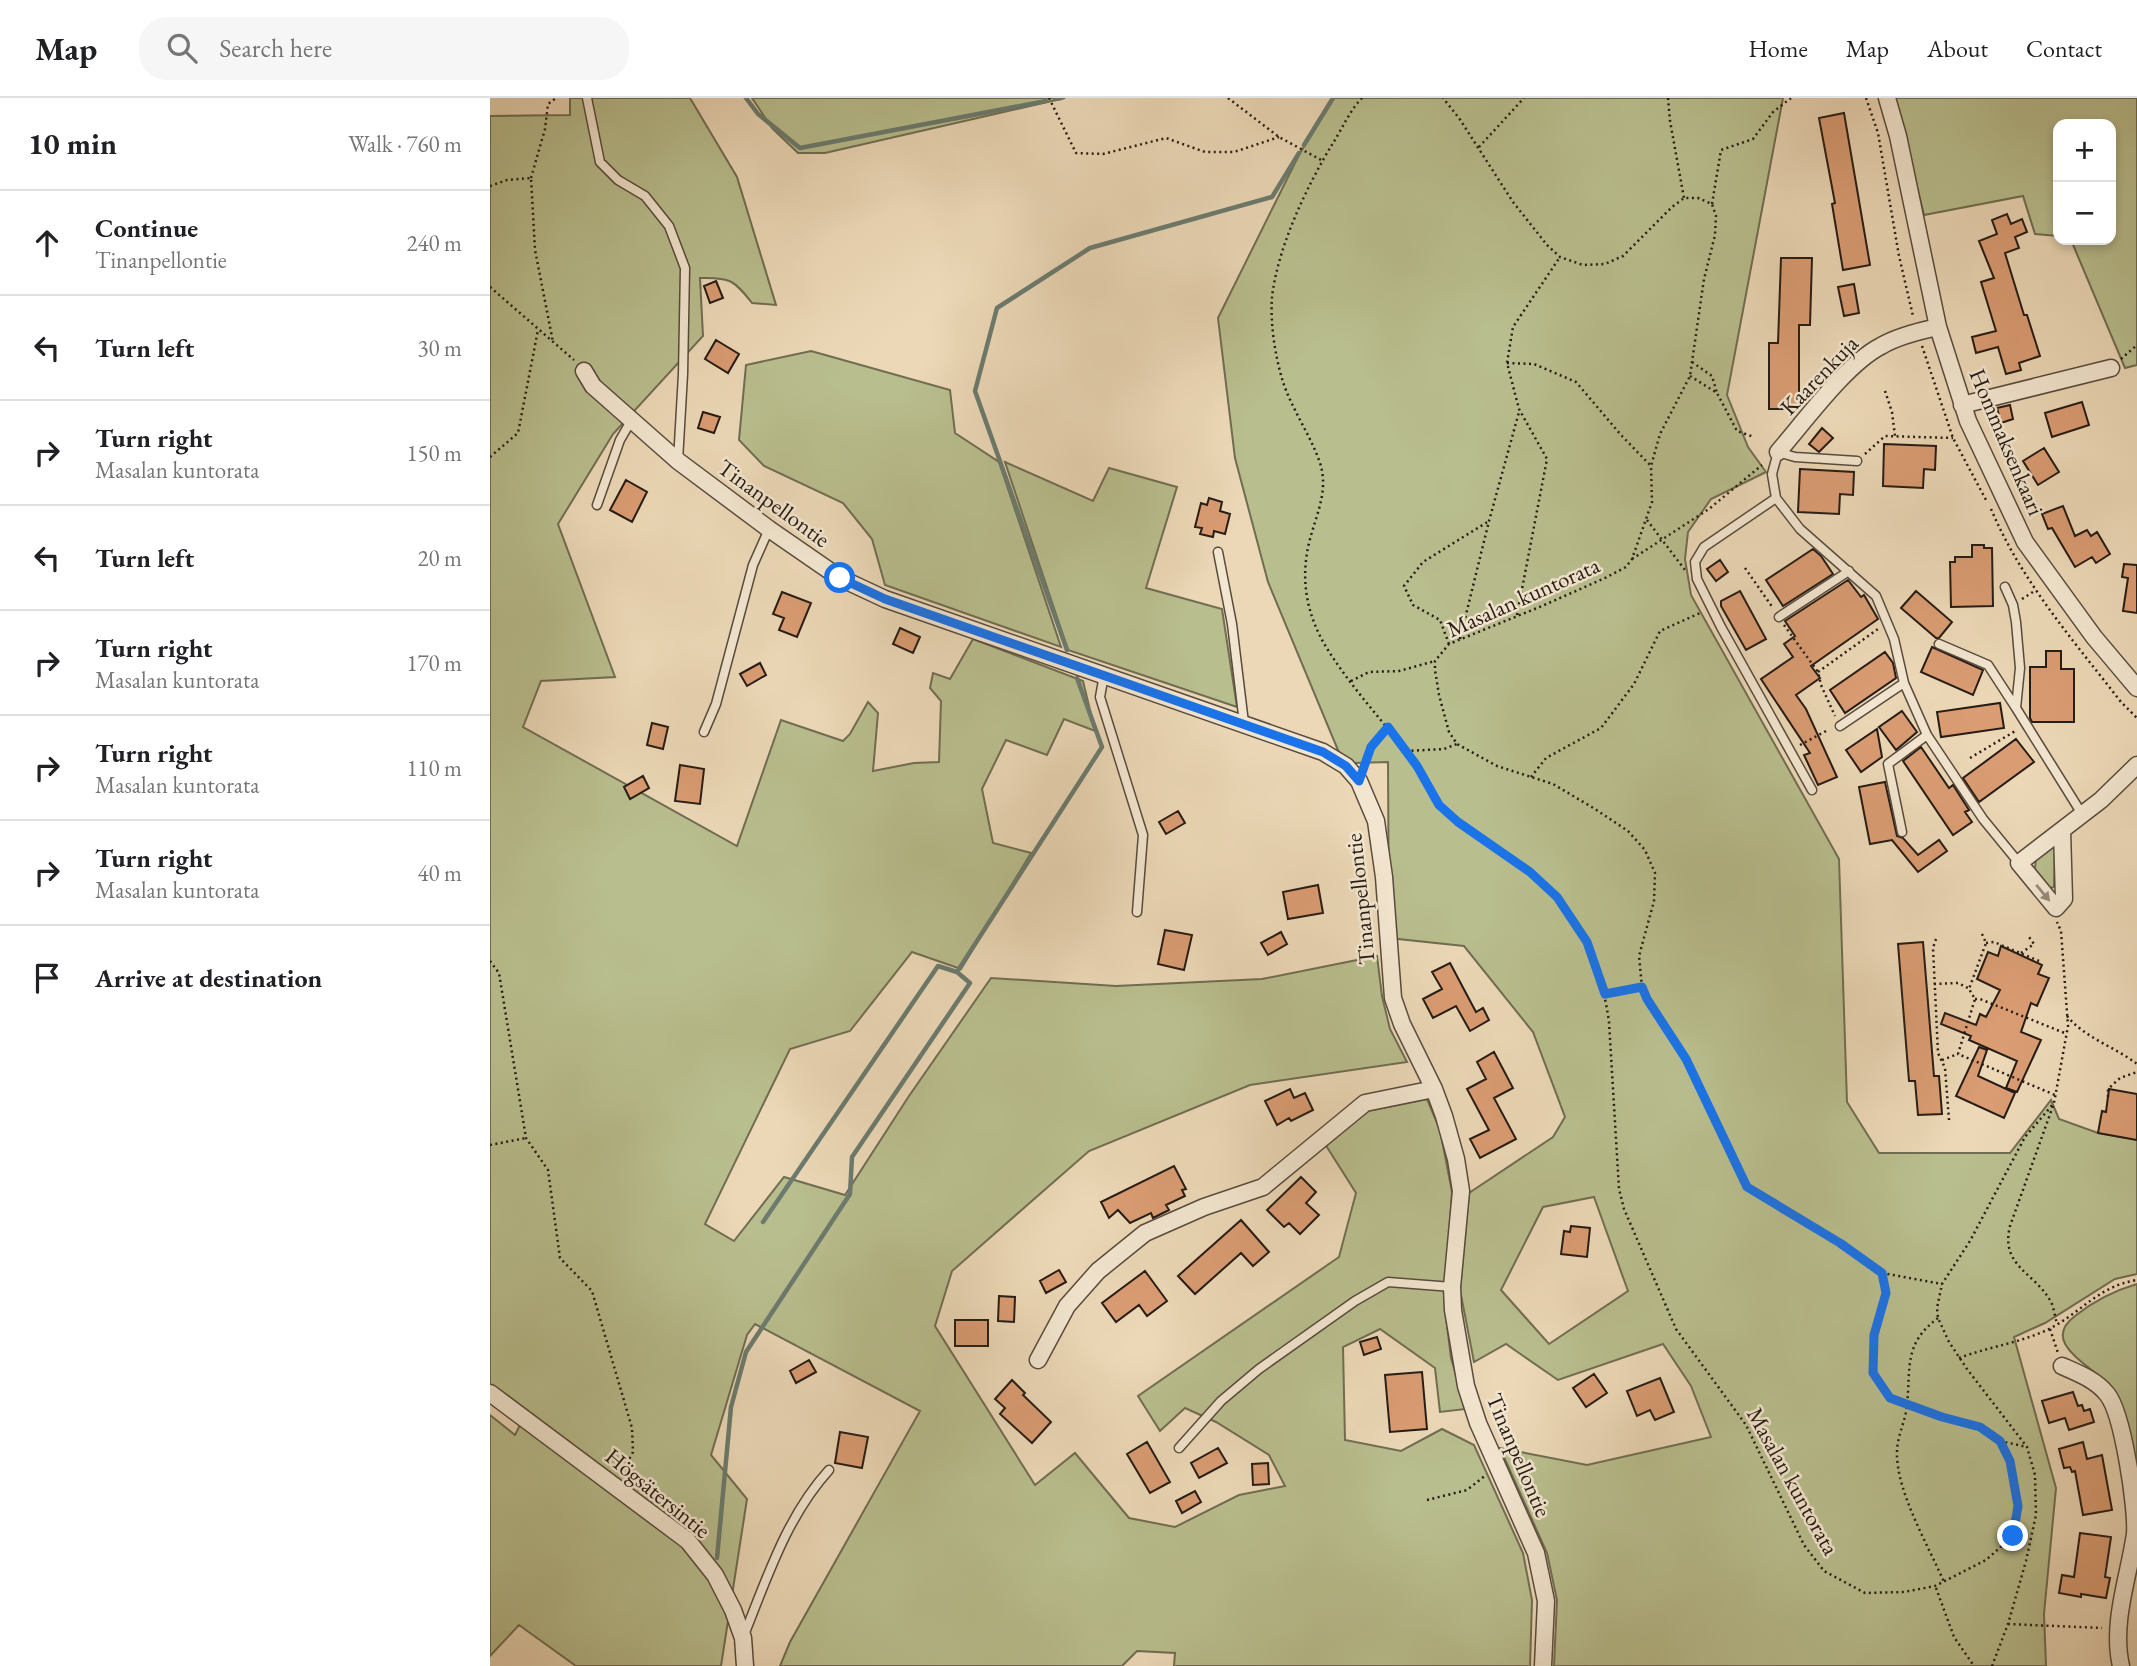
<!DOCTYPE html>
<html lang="en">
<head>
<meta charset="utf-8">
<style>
	:root { --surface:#fff; --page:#f6f6f6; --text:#202124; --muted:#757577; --line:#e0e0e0 }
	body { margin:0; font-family:"EB Garamond",serif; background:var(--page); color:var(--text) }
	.controls { position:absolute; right:21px; top:21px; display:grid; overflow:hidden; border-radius:14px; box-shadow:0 4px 10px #0003 }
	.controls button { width:63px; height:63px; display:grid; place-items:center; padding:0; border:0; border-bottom:2px solid var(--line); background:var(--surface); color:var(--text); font:35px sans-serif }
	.stop { position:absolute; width:21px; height:21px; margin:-16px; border:5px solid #1a73e8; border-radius:50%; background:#fff }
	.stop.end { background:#1a73e8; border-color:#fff; box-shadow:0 2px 7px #0008 }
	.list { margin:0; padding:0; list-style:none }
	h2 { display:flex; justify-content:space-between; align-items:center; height:91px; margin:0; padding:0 28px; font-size:30px }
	h2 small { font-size:23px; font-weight:400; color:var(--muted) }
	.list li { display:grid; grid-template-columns:46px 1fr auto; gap:21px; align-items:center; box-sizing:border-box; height:105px; padding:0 28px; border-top:2px solid var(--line) }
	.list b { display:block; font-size:26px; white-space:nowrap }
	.list p { margin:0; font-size:23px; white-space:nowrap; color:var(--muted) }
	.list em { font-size:23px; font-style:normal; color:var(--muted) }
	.icon { flex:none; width:38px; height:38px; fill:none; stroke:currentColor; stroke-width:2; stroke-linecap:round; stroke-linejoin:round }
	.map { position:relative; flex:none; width:1647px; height:1568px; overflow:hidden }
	header { display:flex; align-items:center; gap:42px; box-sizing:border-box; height:98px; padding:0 35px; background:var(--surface); border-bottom:2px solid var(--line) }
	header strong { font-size:33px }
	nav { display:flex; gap:38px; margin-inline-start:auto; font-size:24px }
	.search { width:490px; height:63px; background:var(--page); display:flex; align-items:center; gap:18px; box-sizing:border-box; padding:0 24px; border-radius:28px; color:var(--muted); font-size:26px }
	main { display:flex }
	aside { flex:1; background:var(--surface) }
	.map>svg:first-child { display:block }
	.green { fill:#b9be8e; stroke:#706d52; stroke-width:2; fill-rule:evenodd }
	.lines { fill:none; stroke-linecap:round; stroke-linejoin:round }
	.stream { stroke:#6b7b6e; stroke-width:4.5 }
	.building { fill:#da9c73; stroke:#261c15; stroke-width:2 }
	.lane-casing { stroke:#584b3e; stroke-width:11 }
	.street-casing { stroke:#584b3e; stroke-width:19 }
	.path { stroke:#261c15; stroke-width:2.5; stroke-dasharray:2 3.5; stroke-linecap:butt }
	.lane { stroke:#f3e6d0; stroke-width:8 }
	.street { stroke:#f3e6d0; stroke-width:16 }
	.oneway { fill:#978b7c }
	.route { stroke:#1a73e8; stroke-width:9 }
	.labels { text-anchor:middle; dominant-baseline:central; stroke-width:5; stroke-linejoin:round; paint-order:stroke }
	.street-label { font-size:23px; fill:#261c15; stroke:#f3e6d0 }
</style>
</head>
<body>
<header>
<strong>Map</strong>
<div class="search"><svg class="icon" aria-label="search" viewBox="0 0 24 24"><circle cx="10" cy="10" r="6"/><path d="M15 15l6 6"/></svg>Search here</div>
<nav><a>Home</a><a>Map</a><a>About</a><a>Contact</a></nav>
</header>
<main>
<aside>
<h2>10 min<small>Walk · 760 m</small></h2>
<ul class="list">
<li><svg class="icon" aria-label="ahead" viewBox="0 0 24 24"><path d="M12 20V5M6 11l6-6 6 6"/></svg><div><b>Continue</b><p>Tinanpellontie</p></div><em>240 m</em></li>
<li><svg class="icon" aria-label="left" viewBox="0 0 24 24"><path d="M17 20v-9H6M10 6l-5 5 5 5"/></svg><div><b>Turn left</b></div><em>30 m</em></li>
<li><svg class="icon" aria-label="right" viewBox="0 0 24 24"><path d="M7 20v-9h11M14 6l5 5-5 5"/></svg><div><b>Turn right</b><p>Masalan kuntorata</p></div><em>150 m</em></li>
<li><svg class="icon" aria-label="left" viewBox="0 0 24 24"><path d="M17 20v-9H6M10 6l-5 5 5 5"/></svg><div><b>Turn left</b></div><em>20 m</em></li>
<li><svg class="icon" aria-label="right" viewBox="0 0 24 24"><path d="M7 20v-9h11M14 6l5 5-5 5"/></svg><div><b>Turn right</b><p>Masalan kuntorata</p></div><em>170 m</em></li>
<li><svg class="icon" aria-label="right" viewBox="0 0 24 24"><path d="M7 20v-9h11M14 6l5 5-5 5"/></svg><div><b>Turn right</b><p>Masalan kuntorata</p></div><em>110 m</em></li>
<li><svg class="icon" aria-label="right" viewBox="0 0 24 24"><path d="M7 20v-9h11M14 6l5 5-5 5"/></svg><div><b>Turn right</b><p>Masalan kuntorata</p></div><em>40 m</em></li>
<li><svg class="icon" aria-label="arrive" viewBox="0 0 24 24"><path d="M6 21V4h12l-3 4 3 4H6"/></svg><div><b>Arrive at destination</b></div></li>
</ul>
</aside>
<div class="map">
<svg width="1647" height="1568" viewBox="0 0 1647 1568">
	<rect width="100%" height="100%" fill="#ecd8b7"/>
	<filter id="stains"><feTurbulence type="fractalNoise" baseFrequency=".00286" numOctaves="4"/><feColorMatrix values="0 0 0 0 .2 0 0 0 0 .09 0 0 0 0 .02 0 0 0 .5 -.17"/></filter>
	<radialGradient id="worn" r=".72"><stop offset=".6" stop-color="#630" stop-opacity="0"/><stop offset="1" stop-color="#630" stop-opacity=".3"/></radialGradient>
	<!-- green -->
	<path class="green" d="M80,0H200L247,79L286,207L262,205C244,182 240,179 210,180L213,238L123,336L68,426L125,579L51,583L33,629L247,748L291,622L353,643L360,636L378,604L388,615L383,673L424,665L449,664L451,603L440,590L443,575L460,581L483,541L593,583L605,633L574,621L557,657L516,642L492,691L503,745L541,755L471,871L422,854L360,933L300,951L215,1126L244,1143L294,1079L355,1097L419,998L501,880L626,888L772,881L887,858L892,898L900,931L917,964L760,987L599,1053L462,1173L445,1228L545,1387L585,1355L639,1420L685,1429L749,1397L795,1388L779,1357L726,1324L695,1310L670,1333L648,1298L849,1159L866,1095L835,1046L878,1013L937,1001L950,1032L962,1094L955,1211L961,1260L976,1311L950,1314L945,1270L890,1231L853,1249L855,1342L911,1353L952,1331L984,1347L1033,1455L1042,1502L1040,1568H684L685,1555L647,1553L632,1568H290L300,1544L430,1313L265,1226L257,1237L221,1357L257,1401L231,1568H86L29,1527L0,1558V1317L25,1337L34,1319L0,1295V18L80,17Z
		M262,0H575L335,55H308L282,30Z
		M843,0H1293L1237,297L1258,349L1276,374L1221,401L1198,434L1195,461L1201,497L1349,761L1357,1004L1389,1055H1520L1561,1002L1569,1021L1608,1035L1647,1042V1176L1625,1181L1555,1225L1524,1239L1566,1390L1554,1516L1556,1568H1064L1067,1502L1057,1455L1010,1350L1097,1367L1221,1339L1201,1288L1173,1246L1068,1282L1016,1246L984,1264L970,1192L979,1095L1063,1039L1075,1019L1043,934L974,848L899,840L898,664L864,665L850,657L778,484L745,360L728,220L809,57ZM1104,1099L1138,1193L1059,1246L1011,1192L1053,1109Z
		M1405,0H1647V267L1635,270L1581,142H1621V26H1568V138L1545,136L1533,98L1434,117Z
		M321,253L460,292L465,335L509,364L571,549L395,487L382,441L353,405L274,368L249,342L256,267Z
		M515,364L603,403L619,370L687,389L656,490L732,511L747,609L578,552Z
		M1562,748L1565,749L1564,789L1560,790L1545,771L1546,759Z
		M1647,1186V1372C1641,1348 1638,1320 1627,1298C1614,1271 1545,1248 1585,1218C1604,1203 1623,1193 1647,1186Z"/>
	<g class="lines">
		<!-- stream -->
		<path class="stream" d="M256,0L268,16L310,50L556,3
			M565,1L571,0
			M814,47L843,0
			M577,552L485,293L507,210L600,150L782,99L809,55
			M273,1124L448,868L467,874
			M227,1460L241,1309L256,1254L360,1096L362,1059L480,885L467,874L612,649L587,580"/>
	</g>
	<!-- building -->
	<path class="building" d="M1354,15L1380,167L1353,172L1342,106L1345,105L1329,20Z
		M1517,116L1521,126L1532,121L1537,134L1525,139L1529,150L1515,155L1534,217H1537L1550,258L1529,265L1531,272L1516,276L1508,249L1486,255L1482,239L1506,233L1491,184L1504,180L1489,143L1507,136L1502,122Z
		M1291,160H1322L1320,227H1309V311H1279V245H1288Z
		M226,183L233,200L220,205L214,188Z
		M1364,186L1369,215L1354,218L1348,189Z
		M226,242L249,256L238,275L215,261Z
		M1592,304L1599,327L1562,339L1555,315Z
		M1520,307L1523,321L1511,325L1507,310Z
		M213,314L230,319L224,335L208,330Z
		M1332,330L1343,340L1329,354L1319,346Z
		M1394,346L1446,348L1445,372L1434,371L1433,390L1393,388Z
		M1554,350L1569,374L1548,387L1533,363Z
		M1310,371L1364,374L1363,397L1350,396L1349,416L1308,414Z
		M136,382L157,394L142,424L120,412Z
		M719,400L732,404L730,413L740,416L735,436L724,433L723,439L710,436L712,430L705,429L711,405L717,407Z
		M1573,408L1585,438L1597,432L1601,438L1607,434L1620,456L1606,465L1602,459L1585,469L1562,430L1558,431L1552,416Z
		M1482,447H1494V450H1502L1503,508L1461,509L1460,464H1465V459H1482Z
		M1323,451L1331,458L1343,476L1293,508L1276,482Z
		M1230,462L1238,474L1226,483L1217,471Z
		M1634,466L1647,467V515L1633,513L1638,480L1632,479Z
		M1358,482L1371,499L1374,497L1388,521L1321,568L1330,580L1306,597L1316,611L1347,679L1328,687L1314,657L1320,655L1271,581L1303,559L1294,546L1305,538L1295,523Z
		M1250,493L1276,541L1256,552L1231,508V503Z
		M1426,493L1462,524L1449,540H1446L1411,510Z
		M292,494L321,505L307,539L289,532L294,520L283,516Z
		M410,530L430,539L423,555L403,546Z
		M1442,549L1493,572L1483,597L1431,574Z
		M1556,553H1571V571H1584V624H1542L1540,620V569H1556Z
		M1395,554L1403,565L1406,580L1355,615L1340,592Z
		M270,565L276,577L257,588L250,576Z
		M1510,605L1514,630L1451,639L1447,614Z
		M1412,613L1427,634L1406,652L1389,629Z
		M162,625L178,629L173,651L157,647Z
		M1387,631L1392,659L1371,674L1356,652Z
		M1526,641L1544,664L1489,704L1473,680Z
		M1431,649L1459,690L1463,687L1479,712L1475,714L1482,724L1463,737L1413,663Z
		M190,667L214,671L210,706L185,703Z
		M153,678L159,690L140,701L134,689Z
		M1395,684L1407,738L1413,740L1428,757L1449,742L1457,753L1428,774L1402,742L1380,746L1369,689Z
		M688,713L695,725L676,736L669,724Z
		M828,787L833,815L798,821L793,794Z
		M675,832L702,837L694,872L668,866Z
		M791,834L797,846L778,857L771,845Z
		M1433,844L1444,978H1449L1452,1016L1428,1017L1425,983H1419L1408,846Z
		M1511,848L1552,867L1548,876L1559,880L1547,908L1541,905L1531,934L1551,942L1527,994L1516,990L1527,963L1479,942L1481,938L1451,926L1455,915L1486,927L1490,916L1496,919L1510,892L1487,881L1498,854L1508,858Z
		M960,865L986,914L993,910L999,922L980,933L966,908L943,920L933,901L952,891L942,874Z
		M1489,949L1497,952L1488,978L1525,995L1514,1020L1466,998Z
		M1004,954L1023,990L1004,1000L1026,1041L990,1060L980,1041L999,1032L977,991L996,981L987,964Z
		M800,991L804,1000L815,995L823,1012L801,1023L799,1020L787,1027L775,1003Z
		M1619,991L1647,996V1042L1608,1035L1612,1013L1616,1014Z
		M684,1068L696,1091L692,1092L695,1098L676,1107L679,1112L663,1120L661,1115L640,1125L628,1112L619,1120L611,1104Z
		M811,1079L826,1094L816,1105L829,1117L810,1136L799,1125L794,1129L777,1112Z
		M751,1122L779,1154L763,1168L751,1155L705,1196L688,1178Z
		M1081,1128L1100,1130L1097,1159L1071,1156L1074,1133L1080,1134Z
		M569,1172L576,1184L556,1195L550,1183Z
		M655,1173L677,1203L657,1218L649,1207L626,1224L612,1205Z
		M509,1198L525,1199L524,1224L508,1223Z
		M465,1222H498V1248H465Z
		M887,1239L891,1251L874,1257L870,1244Z
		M319,1262L326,1274L306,1285L300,1273Z
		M932,1274L937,1331L900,1334L895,1277Z
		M1104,1276L1117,1295L1096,1309L1083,1290Z
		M1170,1280L1184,1314L1165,1322L1160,1312L1147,1318L1137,1293Z
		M522,1282L535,1295L533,1297L561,1324L542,1345L510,1316L515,1310L505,1301Z
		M1583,1294L1588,1308L1592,1307L1594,1313L1600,1311L1604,1324L1579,1332L1575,1320L1559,1325L1552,1303Z
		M350,1334L378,1339L372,1370L345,1365Z
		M657,1344L680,1384L660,1395L637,1356Z
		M1593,1344L1597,1361L1612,1357L1622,1412L1593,1417L1585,1373L1582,1374L1580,1369L1574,1370L1569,1351Z
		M728,1350L737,1365L709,1380L701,1365Z
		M778,1365L779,1386L763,1387L762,1366Z
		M705,1393L711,1404L692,1415L686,1403Z
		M1590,1435L1621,1439L1615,1479L1620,1480L1616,1500L1591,1496V1499L1569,1495L1572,1477L1584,1479Z"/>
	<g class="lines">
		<!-- lane casing -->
		<g class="lane-casing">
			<path id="lane" d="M97,0L110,64L128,82L155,98L179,128L195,170L193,276L188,363
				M1367,363L1305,359L1288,354L1282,376L1286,400L1310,431L1386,498L1404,541L1414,585L1437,637L1493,721L1529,765
				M1286,400L1214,449L1205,464L1207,481L1231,529L1322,692
				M107,407L130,342L141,323
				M728,454L742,526L754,625
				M1515,489L1523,507L1526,524L1530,570L1526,610L1592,716
				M1289,519L1359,473
				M1449,546L1498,567L1526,610
				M614,577L610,599L653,737L647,814
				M1350,628L1414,585
				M214,634L226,606L263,467L279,431
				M1412,734L1398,666L1437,637
				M689,1350L731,1303L769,1271L865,1203L898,1184L962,1189
				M254,1537C277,1480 297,1418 339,1372"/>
		</g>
		<!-- street casing -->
		<g class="street-casing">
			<path id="street" d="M1397,0L1408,38L1448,229L1478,323L1535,444L1604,539L1647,590
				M94,273L103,288L188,363L279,431L350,480L395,501L833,654L856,668L869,683L886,723L894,779L903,900L912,926L944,991L954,1018L966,1061L971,1093L962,1189L963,1212L976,1288L988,1325L1046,1455L1056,1503L1053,1568
				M1472,307L1621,270
				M1288,354C1315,323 1356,266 1391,248C1408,238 1429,233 1448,229
				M1572,732L1574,801L1566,810L1529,765L1611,702L1647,667
				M548,1262L577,1208L608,1173L655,1135L714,1109L773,1089L875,1005L944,991
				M1572,1268C1588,1275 1606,1282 1617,1296C1633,1315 1647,1411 1645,1436C1639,1478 1621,1525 1631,1568
				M0,1295L198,1443L225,1477L243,1512L253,1540L255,1568"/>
		</g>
		<!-- path -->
		<path class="path" d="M559,0L586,55L613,56L676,40L715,54H744L789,39
			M738,0L789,39L833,63
			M872,0C860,12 852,31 843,45C817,88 788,148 782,199C780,225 785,258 793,284C802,311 819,335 829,362C840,392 826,416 819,445C810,483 817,519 838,552C863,592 896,626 923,663C934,677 938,696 951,709C976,734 1009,751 1037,772C1086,808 1111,865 1119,924L1129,1091L1134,1111L1186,1231L1256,1327L1314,1447L1334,1473L1375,1495L1414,1494L1445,1488L1496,1462L1523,1438L1528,1408L1520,1363L1510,1343L1490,1329L1452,1319L1400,1300L1383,1275L1384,1237L1396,1195L1392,1175L1350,1145L1257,1089L1196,961L1156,901L1152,889L1149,858L1164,803L1165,775L1155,752L1138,733L1105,711L1063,686L1007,668L967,646L959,634L949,597L945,572V563L959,546L1052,508L1115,480L1136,469L1142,461L1162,404L1161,368L1170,336L1200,278L1214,181L1225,137L1226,118L1222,106L1208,100H1194L1182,109L1133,158L1115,166L1093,167L1070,159L1057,147L1023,104L969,20L953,0
			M1178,0L1180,23L1194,100
			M1376,0L1388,35L1409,158L1423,218
			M989,49L1034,0
			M41,80L55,31L58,6L66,0
			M0,88L17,82L41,80L45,152L63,244
			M1222,106L1231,52L1263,41L1283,14L1301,0
			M0,189L84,262
			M1432,248L1463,340L1496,402
			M1631,261L1647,247
			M1202,264L1222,278L1227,295
			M1017,265L1044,266L1086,284L1131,337L1161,368
			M1200,278L1227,295L1247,333L1264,339
			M1395,293L1402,314L1405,338
			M1375,356L1395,338L1463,340
			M0,359L28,335L48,232
			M1501,411C1532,484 1583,542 1631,604L1647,620
			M1157,422L1195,472
			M1142,461L1219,411L1272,367
			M1255,470L1283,510
			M1532,501L1546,492
			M1027,517L1057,361L1029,311L1017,265L1023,229L1070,159
			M1294,527L1328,574L1331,587L1345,618
			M970,541L999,423L1029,314
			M959,546L950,522L923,507L914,488L933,464L999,423
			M1328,574L1388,531
			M861,583L879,574L909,573L945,563
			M1310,647L1338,632
			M916,653L954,651L967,646
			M1480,660L1527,632
			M874,667L881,649L898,629
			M1041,679L1056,660L1111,630L1144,586L1170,533L1210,515
			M1492,836L1496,845L1479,891L1485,901L1468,956L1565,997
			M1446,841L1443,850L1448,955L1455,970L1459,1022
			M1496,845L1504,844L1549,863
			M1531,855L1544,846L1539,839
			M0,863L9,875L36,1040L58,1072L70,1160L102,1193L142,1330L143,1354L132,1374
			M1444,886L1468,885L1478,890
			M1115,896L1152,889
			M1485,901H1490L1577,936
			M1577,918C1595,940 1625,949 1647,966
			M1452,962L1468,956
			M1618,999V991L1630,980L1647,974
			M1563,1008L1520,1128C1510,1169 1545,1174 1561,1204C1564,1210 1565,1219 1567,1226
			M0,1047L36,1040
			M1392,1175L1452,1186
			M1448,1220C1413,1246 1421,1270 1417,1307C1416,1322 1407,1338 1407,1354C1406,1393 1438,1447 1454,1484
			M1560,1231L1568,1255
			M1469,1260C1498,1249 1529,1245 1557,1232C1590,1216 1608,1188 1647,1182
			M1510,1343L1537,1349
			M937,1402L977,1392L996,1377
			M1446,1490L1464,1539L1484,1568
			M1518,1526L1612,1530
			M1502,1568L1518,1526L1536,1463L1546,1417L1545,1377L1537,1349L1477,1271L1459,1244L1448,1220L1447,1210L1452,1186L1480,1143L1535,1039L1564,1005L1578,928L1571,833L1567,824"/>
		<!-- lane -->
		<use href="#lane" class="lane"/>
		<!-- street -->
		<use href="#street" class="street"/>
	</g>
	<!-- one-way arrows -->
	<defs><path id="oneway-solid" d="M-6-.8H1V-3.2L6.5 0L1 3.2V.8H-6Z" transform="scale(1.75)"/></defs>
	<use class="oneway" href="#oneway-solid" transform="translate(1553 795) rotate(50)"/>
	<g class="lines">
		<!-- route -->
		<path class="route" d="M350,480L395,501L833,654L856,668L869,683L881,649L898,629L927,668L949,707L968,724L1040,774L1067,799L1097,844L1115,896L1152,889L1157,901L1196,961L1257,1089L1350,1145L1392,1175L1396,1195L1384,1237L1383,1275L1400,1300L1452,1319L1490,1329L1510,1343L1520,1363L1528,1408L1523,1438"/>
	</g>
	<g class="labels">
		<!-- street labels -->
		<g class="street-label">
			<text transform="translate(1329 277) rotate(-46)">Kaarenkuja</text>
			<text transform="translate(1517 344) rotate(67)">Hommaksenkaari</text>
			<text transform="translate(284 405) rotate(36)">Tinanpellontie</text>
			<text transform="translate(1033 499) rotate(-24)">Masalan kuntorata</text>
			<text transform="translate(870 801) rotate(-96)">Tinanpellontie</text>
			<text transform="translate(1029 1357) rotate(67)">Tinanpellontie</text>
			<text transform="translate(1303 1383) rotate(61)">Masalan kuntorata</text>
			<text transform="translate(168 1395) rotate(39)">Högsätersintie</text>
		</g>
	</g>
	<rect width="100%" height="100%" filter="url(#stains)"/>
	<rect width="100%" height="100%" fill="url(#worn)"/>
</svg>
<div class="controls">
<button>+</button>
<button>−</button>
</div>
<div class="stop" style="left:350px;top:480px"></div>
<div class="stop end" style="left:1523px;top:1438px"></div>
</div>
</main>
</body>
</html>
